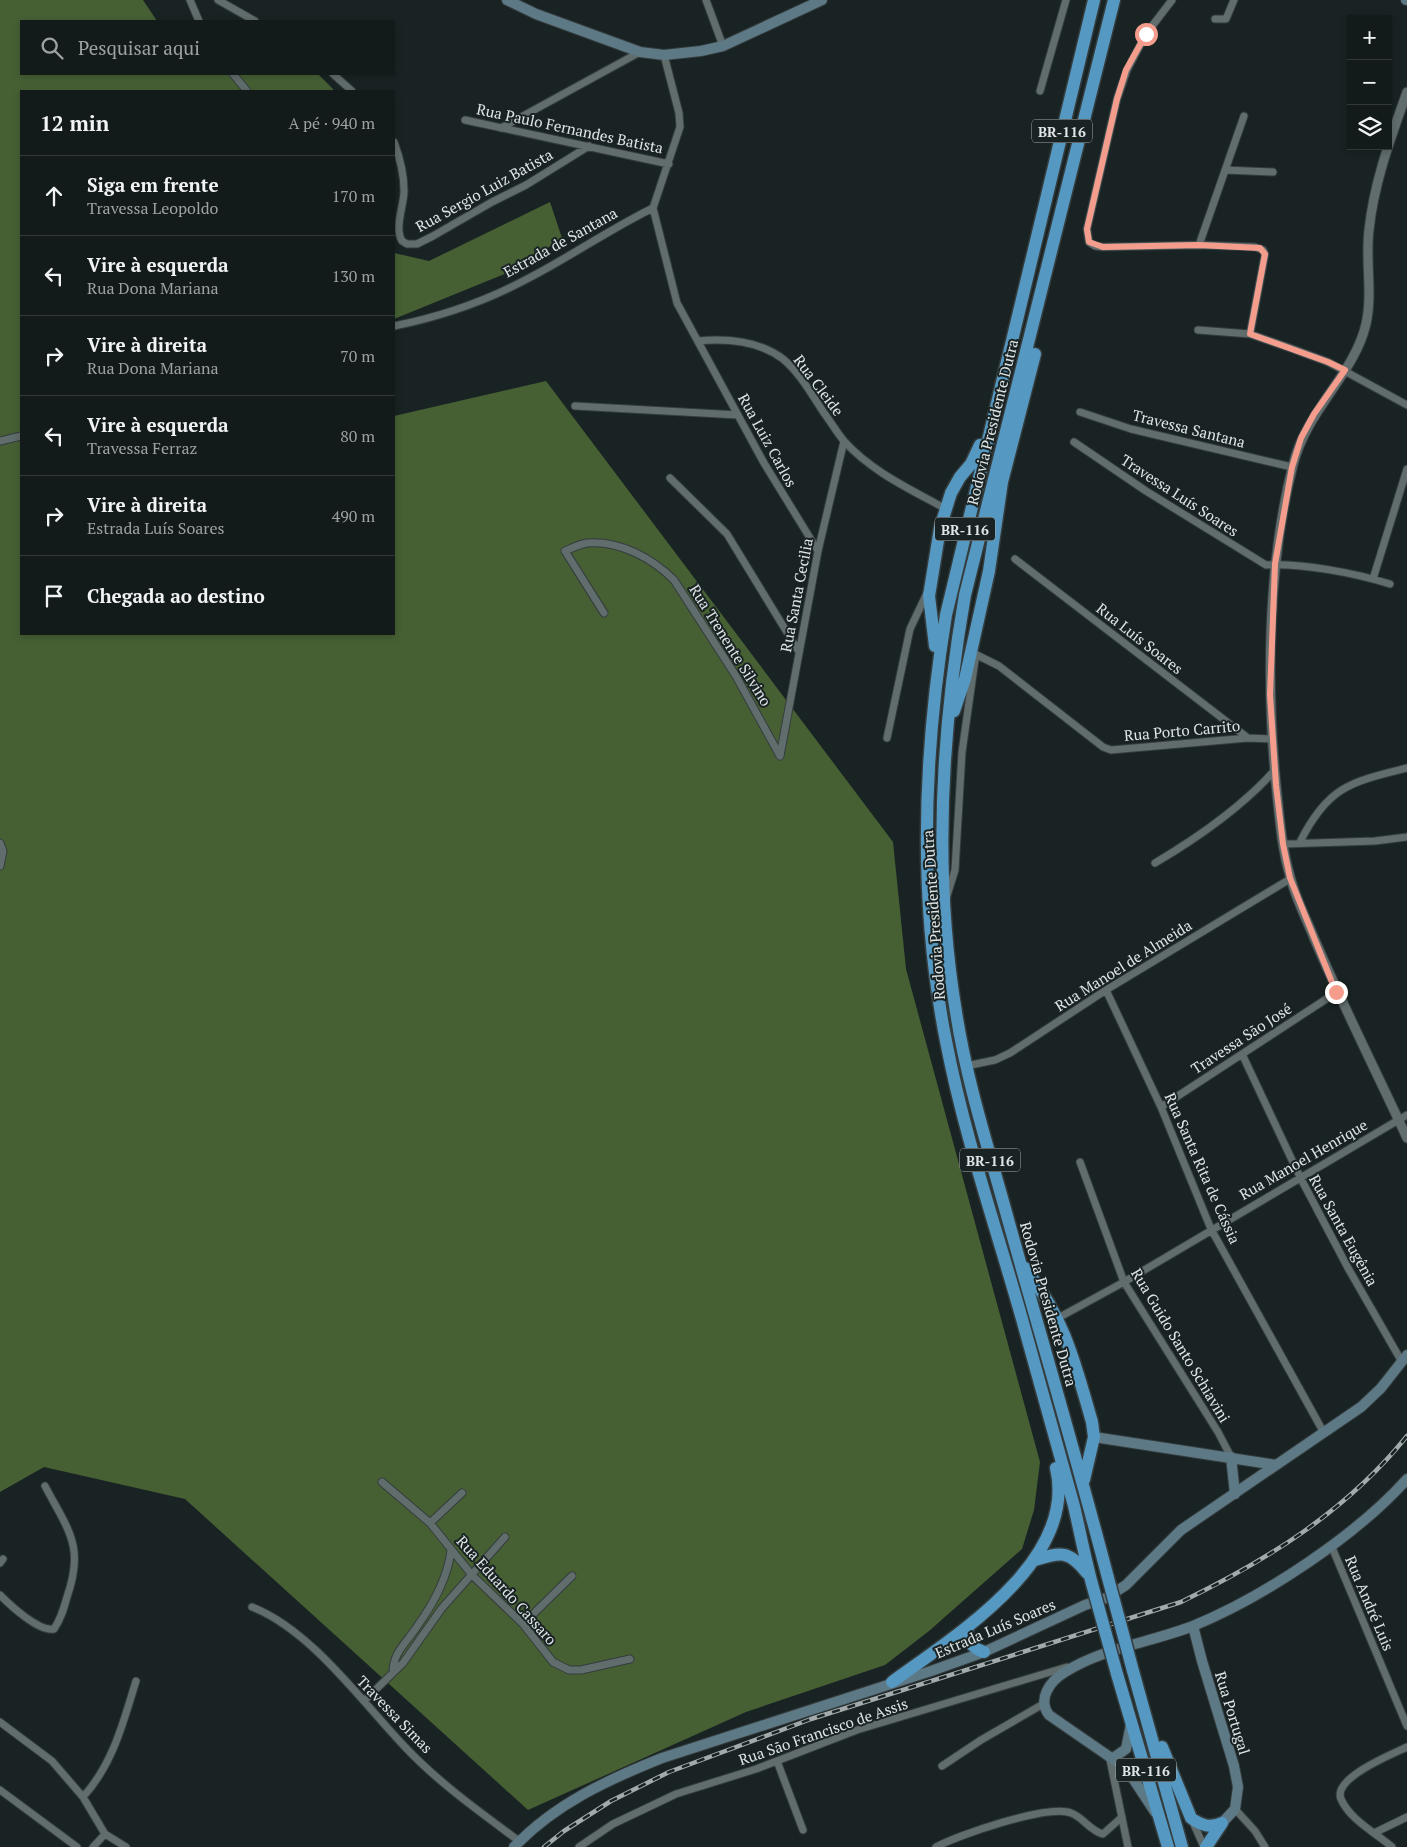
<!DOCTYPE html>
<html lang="pt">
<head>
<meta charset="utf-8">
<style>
	:root { --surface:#131a1a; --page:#202727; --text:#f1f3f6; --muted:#9da1a2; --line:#323839 }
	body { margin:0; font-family:"PT Serif",serif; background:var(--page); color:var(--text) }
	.controls { position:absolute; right:15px; top:15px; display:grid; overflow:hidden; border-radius:0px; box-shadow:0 2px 8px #0003 }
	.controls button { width:45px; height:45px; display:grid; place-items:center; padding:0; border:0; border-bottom:1px solid var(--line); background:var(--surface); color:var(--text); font:25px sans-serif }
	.stop { position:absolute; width:15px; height:15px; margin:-11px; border:4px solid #f59d8d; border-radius:50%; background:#fff }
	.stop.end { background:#f59d8d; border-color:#fff; box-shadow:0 1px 5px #0008 }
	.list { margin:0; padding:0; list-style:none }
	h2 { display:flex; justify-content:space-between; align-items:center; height:65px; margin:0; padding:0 20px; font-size:21px }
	h2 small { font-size:16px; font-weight:400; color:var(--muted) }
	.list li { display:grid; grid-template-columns:32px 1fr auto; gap:15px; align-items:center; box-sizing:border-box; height:80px; padding:0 20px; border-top:1px solid var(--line) }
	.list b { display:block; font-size:19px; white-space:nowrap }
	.list p { margin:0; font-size:16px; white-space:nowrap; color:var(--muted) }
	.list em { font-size:16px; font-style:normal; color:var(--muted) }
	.icon { flex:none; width:28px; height:28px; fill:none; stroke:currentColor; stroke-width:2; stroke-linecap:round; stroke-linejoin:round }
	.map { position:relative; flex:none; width:1407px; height:1847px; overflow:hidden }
	.search { position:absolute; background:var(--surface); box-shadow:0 2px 8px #0003; left:20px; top:20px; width:375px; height:55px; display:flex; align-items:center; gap:12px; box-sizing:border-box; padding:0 18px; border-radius:0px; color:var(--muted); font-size:19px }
	.panel { position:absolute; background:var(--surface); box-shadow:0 2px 8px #0003; left:20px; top:90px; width:375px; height:545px; border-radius:0px }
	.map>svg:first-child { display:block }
	.forest { fill:#466034 }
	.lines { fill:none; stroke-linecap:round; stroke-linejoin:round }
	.minor-casing { stroke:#353c3d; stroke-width:9 }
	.tertiary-casing { stroke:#353c3d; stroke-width:11 }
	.secondary-casing { stroke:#353c3d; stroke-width:12 }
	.motorway-casing { stroke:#353c3d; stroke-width:15 }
	.minor { stroke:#616c6d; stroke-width:7 }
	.tertiary { stroke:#616c6d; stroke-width:9 }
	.secondary { stroke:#5d7986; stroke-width:10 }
	.motorway { stroke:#5598c1; stroke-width:12 }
	.rail-casing { stroke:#a3aaab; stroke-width:4.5 }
	.rail { stroke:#192323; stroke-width:2.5; stroke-dasharray:8; stroke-linecap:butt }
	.motorway-bridge-casing { stroke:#353c3d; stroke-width:15; stroke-linecap:butt }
	.motorway-bridge { stroke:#5598c1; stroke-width:12 }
	.route { stroke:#f59d8d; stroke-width:6 }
	.labels { text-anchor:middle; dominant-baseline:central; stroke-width:4; stroke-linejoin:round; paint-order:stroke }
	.shield { fill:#192323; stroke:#a4abac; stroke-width:1 }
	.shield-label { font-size:14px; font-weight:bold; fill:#dfe5e6 }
	.street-label { font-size:15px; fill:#dfe5e6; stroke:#192323 }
</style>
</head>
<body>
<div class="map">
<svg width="1407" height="1847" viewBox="0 0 1407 1847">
	<rect width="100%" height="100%" fill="#192323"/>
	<!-- forest -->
	<path class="forest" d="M0,0H143L157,21H21V74H318L335,91H21V634H394V416L546,381L893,842L906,969L1040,1462L1034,1510L1022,1549L929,1631L885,1665L746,1712L528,1810L185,1499L44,1467L0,1492Z
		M550,202L562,238L517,269L394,319V253L429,261Z"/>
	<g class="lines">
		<!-- minor casing -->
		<g class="minor-casing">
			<path id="minor" d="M190,0L199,21
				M218,0L255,21
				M706,0L723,46
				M1172,0L1146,34L1127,70L1117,99L1087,229L1089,242L1095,246L1103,247L1199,245L1255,247L1263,250L1265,254L1250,334
				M1215,19H1226L1234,0
				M233,74L247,91
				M333,74L352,91
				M1040,91L1066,0
				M465,120L669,164
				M501,128L640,52
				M394,142C400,158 404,173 404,191C404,205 394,228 402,241L407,244H417L433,236L492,202L526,185L589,146
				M1225,170L1273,172
				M653,208L677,303L764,463L818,551
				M653,208L680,127L679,113L664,55
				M1199,245L1244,116
				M394,326C439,317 486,301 527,279C570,257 610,229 653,208
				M1198,330L1250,334L1290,348L1328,362L1407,405
				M698,341C726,338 760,341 783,359C800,373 812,395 824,413C831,422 837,433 844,441C872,472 910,489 946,509
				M575,406L738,415
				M1080,412L1131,429L1292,467
				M0,441L21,436
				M1074,442L1146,491L1266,565C1302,563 1355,573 1390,584
				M670,478L727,534L799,652
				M1015,559L1248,738
				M1373,579L1407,469
				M604,613L565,551C572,548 580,544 587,543C619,540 652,558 674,580L736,676L780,756
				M975,654L999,666L1103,747L1111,750L1248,738L1272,739
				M887,738L910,629L927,593
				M780,756L818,551L844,441
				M1300,842C1328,786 1351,782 1407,768
				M0,843L3,851L0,866
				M1283,844L1375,841L1407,837
				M1155,863C1199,837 1241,808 1275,770
				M946,899L955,870L962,752L975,660
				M1106,990L1161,1107L1211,1229L1324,1433
				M1242,1054L1300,1177L1348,1268L1402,1362
				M966,1066L995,1060L1010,1053L1106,990L1290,879
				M1161,1107L1337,992
				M1080,1162L1124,1282L1218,1432L1231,1457
				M1058,1318L1124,1282L1407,1115
				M382,1482L430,1523L472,1575L523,1624L553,1662L569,1670H581L630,1659
				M430,1523L462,1493
				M1331,1545L1407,1726
				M0,1563L3,1559
				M0,1595C11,1606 39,1632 54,1629C61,1619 64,1608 67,1597C85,1546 68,1530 45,1486
				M252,1607C311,1630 362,1702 405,1747C439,1783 480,1812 519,1841
				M523,1624L572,1576
				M393,1672C393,1653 406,1643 416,1628C432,1606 448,1577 451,1550
				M364,1701L403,1663L442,1608L505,1537
				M0,1722L52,1761L83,1797L105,1834L126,1847
				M1109,1755L1128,1847
				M777,1761L803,1830
				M942,1766L981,1740L1045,1703
				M0,1790L77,1847
				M83,1797C113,1764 123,1723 136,1681
				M1235,1809L1255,1831L1265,1847
				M1192,1820L1204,1847
				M1374,1833L1407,1817
				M93,1847L105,1834
				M579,1847L613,1824L676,1794L756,1769L857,1730L1067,1667
				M936,1847C958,1835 1048,1804 1071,1813C1083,1817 1090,1831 1103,1834L1122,1817
				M1392,1847C1376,1833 1350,1820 1341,1799C1332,1778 1393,1754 1407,1747"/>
		</g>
		<!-- tertiary casing -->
		<g class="tertiary-casing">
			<path id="tertiary" d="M1407,92C1391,137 1374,182 1369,230C1365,261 1373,293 1366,324C1354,375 1307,409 1293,465C1267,566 1266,691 1277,794C1280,822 1282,849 1290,876C1295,897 1306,918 1314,938C1343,1006 1376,1071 1407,1138"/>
		</g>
		<!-- secondary casing -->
		<g class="secondary-casing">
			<path id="secondary" d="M507,0L536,14L640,52L664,55L701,51L723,46L822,0
				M1406,0H1407
				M1094,1437L1276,1465
				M1231,1457L1235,1494
				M1193,1626L1202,1661L1234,1766L1238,1787L1235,1809L1222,1823
				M1113,1758L1126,1749L1131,1724
				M1155,1812L1134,1780L1120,1764L1049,1715C1037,1699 1050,1681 1065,1672C1103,1648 1152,1642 1193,1626C1264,1597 1357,1535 1407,1479
				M514,1847C555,1804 607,1780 662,1758L931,1671L984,1652L1085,1605L1106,1598L1126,1585L1181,1530L1361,1407L1381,1388L1407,1355"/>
		</g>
		<!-- motorway casing -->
		<g class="motorway-casing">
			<path id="motorway" d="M935,646L929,596L940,528L951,493L960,477L971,464L980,445
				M954,711L965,679L989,571L1002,482L1035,354
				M1025,1268C1065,1320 1074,1360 1092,1422L1094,1437L1084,1480
				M1035,1560C1061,1552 1069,1550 1087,1573
				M1108,1578C1077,1459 1042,1341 1009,1223C990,1153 967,1084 956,1012C933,874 941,732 965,595L1114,0
				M1092,1584C1085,1558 1080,1532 1074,1506C1057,1444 1039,1381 1022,1319C996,1227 964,1135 946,1041C918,901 923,756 946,615L1094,0
				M968,1626C965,1639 972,1648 984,1652
				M1133,1671L1182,1847
				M1117,1674L1168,1847
				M892,1682C955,1636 1078,1561 1056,1468
				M1162,1747L1191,1818C1202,1826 1210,1828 1222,1823
				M1206,1847L1222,1823"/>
		</g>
		<!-- minor -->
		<use href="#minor" class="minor"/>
		<!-- tertiary -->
		<use href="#tertiary" class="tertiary"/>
		<!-- secondary -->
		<use href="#secondary" class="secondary"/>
		<!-- motorway -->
		<use href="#motorway" class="motorway"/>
		<!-- rail casing -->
		<g class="rail-casing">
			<path id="rail" d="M544,1847L564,1831L611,1801L669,1772L811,1719L1181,1602C1266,1561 1347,1511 1407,1436"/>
		</g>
		<!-- rail -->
		<use href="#rail" class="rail"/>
		<!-- motorway-bridge casing -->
		<g class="motorway-bridge-casing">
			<path id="motorway-bridge" d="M1108,1578L1133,1671
				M1092,1584L1117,1674"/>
		</g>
		<!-- motorway-bridge -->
		<use href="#motorway-bridge" class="motorway-bridge"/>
	</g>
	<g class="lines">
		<!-- route -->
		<path class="route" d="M1146,34L1126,70L1117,99L1087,229L1089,242L1103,247L1199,245L1260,248L1265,254L1250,334L1328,362L1345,370L1314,414L1301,438L1292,467L1275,564L1270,695L1276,785L1283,844L1290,878L1336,992"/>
	</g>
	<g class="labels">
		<!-- shield labels -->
		<g class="shield">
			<rect x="1032" y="119.5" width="60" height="23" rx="4"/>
			<rect x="935" y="517.5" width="60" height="23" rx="4"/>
			<rect x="960" y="1148.5" width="60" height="23" rx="4"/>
			<rect x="1116" y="1758.5" width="60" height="23" rx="4"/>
		</g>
		<g class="shield-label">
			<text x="1062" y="131">BR-116</text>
			<text x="965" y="529">BR-116</text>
			<text x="990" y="1160">BR-116</text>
			<text x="1146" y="1770">BR-116</text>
		</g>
		<!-- street labels -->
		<g class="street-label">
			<text transform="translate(570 128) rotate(12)">Rua Paulo Fernandes Batista</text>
			<text transform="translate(484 190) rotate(-29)">Rua Sergio Luiz Batista</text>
			<text transform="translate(560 242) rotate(-29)">Estrada de Santana</text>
			<text transform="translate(819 385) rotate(53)">Rua Cleide</text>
			<text transform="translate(992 422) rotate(-76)">Rodovia Presidente Dutra</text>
			<text transform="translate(1189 428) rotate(14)">Travessa Santana</text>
			<text transform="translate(768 440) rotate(61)">Rua Luiz Carlos</text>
			<text transform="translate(1180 495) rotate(33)">Travessa Luís Soares</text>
			<text transform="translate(796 595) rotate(-79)">Rua Santa Cecilia</text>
			<text transform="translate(1140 638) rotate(38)">Rua Luís Soares</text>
			<text transform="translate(731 645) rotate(58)">Rua Trenente Silvino</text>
			<text transform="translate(1182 730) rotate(-5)">Rua Porto Carrito</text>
			<text transform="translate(933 915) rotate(-94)">Rodovia Presidente Dutra</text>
			<text transform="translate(1123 965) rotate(-32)">Rua Manoel de Almeida</text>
			<text transform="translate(1241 1038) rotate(-33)">Travessa São José</text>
			<text transform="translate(1303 1159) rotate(-30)">Rua Manoel Henrique</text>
			<text transform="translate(1203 1168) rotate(66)">Rua Santa Rita de Cássia</text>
			<text transform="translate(1344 1230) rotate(61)">Rua Santa Eugênia</text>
			<text transform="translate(1049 1304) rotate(74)">Rodovia Presidente Dutra</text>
			<text transform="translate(1181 1345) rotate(59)">Rua Guido Santo Schiavini</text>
			<text transform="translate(507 1590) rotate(48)">Rua Eduardo Cassaro</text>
			<text transform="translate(1370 1603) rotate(67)">Rua André Luis</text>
			<text transform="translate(995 1628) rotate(-23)">Estrada Luís Soares</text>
			<text transform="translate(1233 1713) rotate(73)">Rua Portugal</text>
			<text transform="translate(395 1714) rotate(46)">Travessa Simas</text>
			<text transform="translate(823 1731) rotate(-19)">Rua São Francisco de Assis</text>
		</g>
	</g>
</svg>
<div class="controls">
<button>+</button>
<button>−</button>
<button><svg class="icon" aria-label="layers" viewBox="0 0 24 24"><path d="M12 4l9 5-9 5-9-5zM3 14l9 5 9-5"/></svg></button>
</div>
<div class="stop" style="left:1146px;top:34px"></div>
<div class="stop end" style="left:1336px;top:992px"></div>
<div class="search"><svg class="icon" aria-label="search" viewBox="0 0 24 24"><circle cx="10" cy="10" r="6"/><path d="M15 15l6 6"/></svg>Pesquisar aqui</div>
<section class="panel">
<h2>12 min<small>A pé · 940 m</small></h2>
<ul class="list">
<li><svg class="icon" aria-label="ahead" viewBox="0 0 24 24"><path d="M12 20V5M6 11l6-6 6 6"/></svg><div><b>Siga em frente</b><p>Travessa Leopoldo</p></div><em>170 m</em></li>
<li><svg class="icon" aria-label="left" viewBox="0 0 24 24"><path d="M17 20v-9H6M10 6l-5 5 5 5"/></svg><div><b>Vire à esquerda</b><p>Rua Dona Mariana</p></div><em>130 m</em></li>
<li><svg class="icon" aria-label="right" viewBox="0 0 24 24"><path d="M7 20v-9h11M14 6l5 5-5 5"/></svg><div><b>Vire à direita</b><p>Rua Dona Mariana</p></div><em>70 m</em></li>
<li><svg class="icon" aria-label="left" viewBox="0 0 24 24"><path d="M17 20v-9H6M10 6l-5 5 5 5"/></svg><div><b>Vire à esquerda</b><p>Travessa Ferraz</p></div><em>80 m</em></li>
<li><svg class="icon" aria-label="right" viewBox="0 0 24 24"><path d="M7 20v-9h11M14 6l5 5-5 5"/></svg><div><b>Vire à direita</b><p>Estrada Luís Soares</p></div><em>490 m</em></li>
<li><svg class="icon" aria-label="arrive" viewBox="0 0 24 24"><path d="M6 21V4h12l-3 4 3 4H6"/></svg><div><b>Chegada ao destino</b></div></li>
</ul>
</section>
</div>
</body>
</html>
